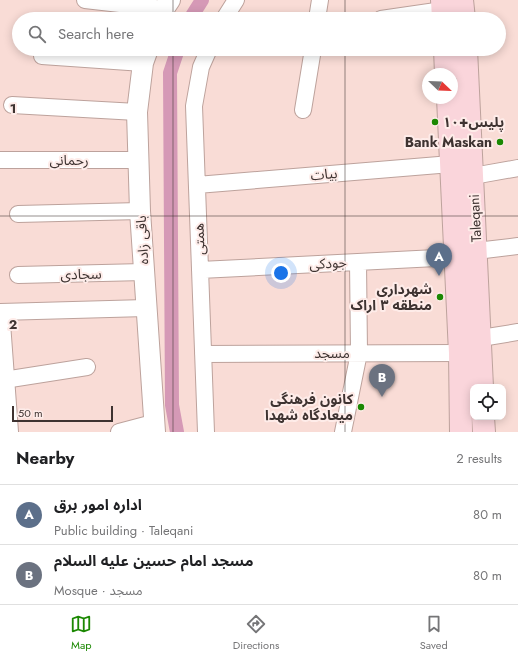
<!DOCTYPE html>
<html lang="en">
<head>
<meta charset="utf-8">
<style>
	:root { --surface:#fff; --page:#f6f6f6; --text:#202124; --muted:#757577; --line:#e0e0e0; --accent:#1b8802 }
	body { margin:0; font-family:Jost,"Noto Sans Arabic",sans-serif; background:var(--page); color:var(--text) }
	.controls { position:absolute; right:12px; bottom:12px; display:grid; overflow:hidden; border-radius:8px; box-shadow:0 2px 10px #0003 }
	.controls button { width:36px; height:36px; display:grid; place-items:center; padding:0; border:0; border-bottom:1px solid var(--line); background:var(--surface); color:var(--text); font:20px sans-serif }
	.compass { position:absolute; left:422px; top:68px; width:36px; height:36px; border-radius:50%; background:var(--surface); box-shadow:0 2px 10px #0003; rotate:113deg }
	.scale { position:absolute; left:12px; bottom:10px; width:101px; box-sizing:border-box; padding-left:4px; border:2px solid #3e3331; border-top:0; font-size:11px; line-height:14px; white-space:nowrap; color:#3e3331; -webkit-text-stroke:3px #feece9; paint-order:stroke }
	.you { position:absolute; left:281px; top:273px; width:14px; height:14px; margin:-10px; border:3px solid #fff; border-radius:50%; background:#1a73e8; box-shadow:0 0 0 6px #1a73e833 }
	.badge { display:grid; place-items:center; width:26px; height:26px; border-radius:50%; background:var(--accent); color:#fff; font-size:13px; font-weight:700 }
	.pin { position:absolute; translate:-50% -33px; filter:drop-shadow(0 1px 2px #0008) }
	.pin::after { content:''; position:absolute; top:21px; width:14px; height:12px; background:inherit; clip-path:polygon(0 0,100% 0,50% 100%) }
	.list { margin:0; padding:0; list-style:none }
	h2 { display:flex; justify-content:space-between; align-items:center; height:52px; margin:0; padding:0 16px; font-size:17px }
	h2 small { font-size:13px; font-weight:400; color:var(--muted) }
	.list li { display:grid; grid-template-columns:26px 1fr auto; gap:12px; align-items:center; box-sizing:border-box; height:60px; padding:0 16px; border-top:1px solid var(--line) }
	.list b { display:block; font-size:15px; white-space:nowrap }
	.list p { margin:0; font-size:13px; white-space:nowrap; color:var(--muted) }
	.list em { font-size:13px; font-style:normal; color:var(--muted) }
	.icon { flex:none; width:22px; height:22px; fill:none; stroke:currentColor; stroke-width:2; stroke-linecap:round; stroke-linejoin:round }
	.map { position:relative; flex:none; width:518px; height:432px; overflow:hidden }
	.search { position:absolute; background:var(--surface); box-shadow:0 2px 10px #0003; left:12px; right:12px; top:12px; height:44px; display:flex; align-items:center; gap:10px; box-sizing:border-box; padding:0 14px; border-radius:22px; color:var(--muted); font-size:15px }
	.sheet { height:172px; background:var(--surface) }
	nav { display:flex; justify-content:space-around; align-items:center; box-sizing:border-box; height:56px; border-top:1px solid var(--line); background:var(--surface); font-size:11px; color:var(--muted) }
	nav a { display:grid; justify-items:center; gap:2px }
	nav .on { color:var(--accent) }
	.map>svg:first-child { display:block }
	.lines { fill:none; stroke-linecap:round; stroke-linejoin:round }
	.canal { stroke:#d599b6; stroke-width:14 }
	.minor-casing { stroke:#bda29c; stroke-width:18 }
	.tertiary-casing { stroke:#bda29c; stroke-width:22 }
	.secondary-casing { stroke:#bda29c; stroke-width:24 }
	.minor { stroke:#fff; stroke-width:16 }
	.tertiary { stroke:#fff; stroke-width:20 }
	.secondary { stroke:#fad5db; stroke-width:22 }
	.grid { fill:none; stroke:#3e3331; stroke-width:1; stroke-opacity:0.55 }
	.poi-dot { fill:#1b8802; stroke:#feece9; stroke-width:1.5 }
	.labels { text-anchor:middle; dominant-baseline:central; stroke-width:4; stroke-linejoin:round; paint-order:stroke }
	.poi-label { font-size:14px; font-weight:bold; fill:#3e3331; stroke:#feece9; text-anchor:end }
	.street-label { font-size:14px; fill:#3e3331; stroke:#feece9 }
	.grid-label { font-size:13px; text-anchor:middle; font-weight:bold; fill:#3e3331; stroke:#feece9; stroke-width:4; stroke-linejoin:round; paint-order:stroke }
</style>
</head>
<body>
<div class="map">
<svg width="518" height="432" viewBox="0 0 518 432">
	<rect width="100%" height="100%" fill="#f9dcd6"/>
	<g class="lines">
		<!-- canal -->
		<path class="canal" d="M190,19L202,0
			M177,432L172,405L170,73L178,49"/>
		<!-- minor casing -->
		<g class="minor-casing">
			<path id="minor" d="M85,0L164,9
				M224,19L236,0
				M317,19L320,0
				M381,19L443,10
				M42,56L143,63
				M12,105L137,112
				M303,110L313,49
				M0,160H138
				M473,176L518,168
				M197,185L451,164
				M18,214L140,211
				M476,251L518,246
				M200,270L456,257
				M18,275L144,272
				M0,312L146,308
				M481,338L518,332
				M203,354L460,353
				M4,380L87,367
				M119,432L153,423
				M206,432L194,106L201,67L209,49
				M343,432L359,353L358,262"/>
		</g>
		<!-- tertiary casing -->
		<g class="tertiary-casing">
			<path id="tertiary" d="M160,19L164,9L170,0
				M148,49L143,63L137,112L140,211L155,432
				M0,323L8,432"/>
		</g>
		<!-- secondary casing -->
		<g class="secondary-casing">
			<path id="secondary" d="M442,0L443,19
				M462,0L464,19
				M445,49L446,74
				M466,49L482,387
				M448,98L460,353L461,432
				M483,417L484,432"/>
		</g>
		<!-- minor -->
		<use href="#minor" class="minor"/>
		<!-- tertiary -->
		<use href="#tertiary" class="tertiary"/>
		<!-- secondary -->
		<use href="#secondary" class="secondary"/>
	</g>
	<!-- grid -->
	<path class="grid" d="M173,0V19M345,0V19M173,49V432M345,49V432M0,216H518"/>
	<!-- markers -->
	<g class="poi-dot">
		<circle cx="435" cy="122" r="4"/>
		<circle cx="500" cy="142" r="4"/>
		<circle cx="440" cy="297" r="4"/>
		<circle cx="361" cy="407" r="4"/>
	</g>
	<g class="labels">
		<!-- poi labels -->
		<g class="poi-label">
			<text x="443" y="122" text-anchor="start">پلیس+۱۰</text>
			<text x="492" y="142">Bank Maskan</text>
			<text x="432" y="289">شهرداری<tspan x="432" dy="16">منطقه ۳ اراک</tspan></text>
			<text x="353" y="399">کانون فرهنگی<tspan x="353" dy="16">میعادگاه شهدا</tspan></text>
		</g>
		<!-- street labels -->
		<g class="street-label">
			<text x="69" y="160">رحمانی</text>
			<text transform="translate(324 174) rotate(-5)">بیات</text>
			<text transform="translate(475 218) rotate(-93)">Taleqani</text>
			<text transform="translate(199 239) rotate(-92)">همتی</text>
			<text transform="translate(142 240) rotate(-93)">باقی زاده</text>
			<text transform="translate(328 263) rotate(-3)">جودکی</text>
			<text transform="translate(81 274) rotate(-1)">سجادی</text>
			<text x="332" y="353">مسجد</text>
		</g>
	</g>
	<g class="grid-label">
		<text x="13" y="113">1</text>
		<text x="13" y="329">2</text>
	</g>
</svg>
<div class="controls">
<button><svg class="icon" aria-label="locate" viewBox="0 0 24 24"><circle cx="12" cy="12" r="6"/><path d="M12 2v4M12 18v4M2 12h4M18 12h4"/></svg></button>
</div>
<svg class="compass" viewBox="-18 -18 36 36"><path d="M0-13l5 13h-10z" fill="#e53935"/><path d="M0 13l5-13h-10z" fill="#757577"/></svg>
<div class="scale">50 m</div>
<div class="you"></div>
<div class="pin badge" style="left:439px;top:276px;background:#5c6f8a">A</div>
<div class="pin badge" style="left:382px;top:397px;background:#6b7280">B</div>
<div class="search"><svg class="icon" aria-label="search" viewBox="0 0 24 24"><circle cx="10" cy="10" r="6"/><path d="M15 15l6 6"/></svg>Search here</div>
</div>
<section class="sheet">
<h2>Nearby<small>2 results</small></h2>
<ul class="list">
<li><span class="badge" style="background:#5c6f8a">A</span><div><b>اداره امور برق</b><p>Public building · Taleqani</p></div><em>80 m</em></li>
<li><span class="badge" style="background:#6b7280">B</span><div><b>مسجد امام حسین علیه السلام</b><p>Mosque · مسجد</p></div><em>80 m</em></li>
</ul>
</section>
<nav>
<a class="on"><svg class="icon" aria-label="map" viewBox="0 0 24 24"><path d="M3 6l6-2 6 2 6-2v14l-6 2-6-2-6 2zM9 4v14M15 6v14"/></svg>Map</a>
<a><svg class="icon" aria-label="directions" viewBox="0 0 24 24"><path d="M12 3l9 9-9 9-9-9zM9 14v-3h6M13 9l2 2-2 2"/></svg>Directions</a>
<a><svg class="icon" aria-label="saved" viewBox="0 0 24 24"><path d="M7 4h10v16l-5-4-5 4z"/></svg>Saved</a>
</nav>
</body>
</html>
